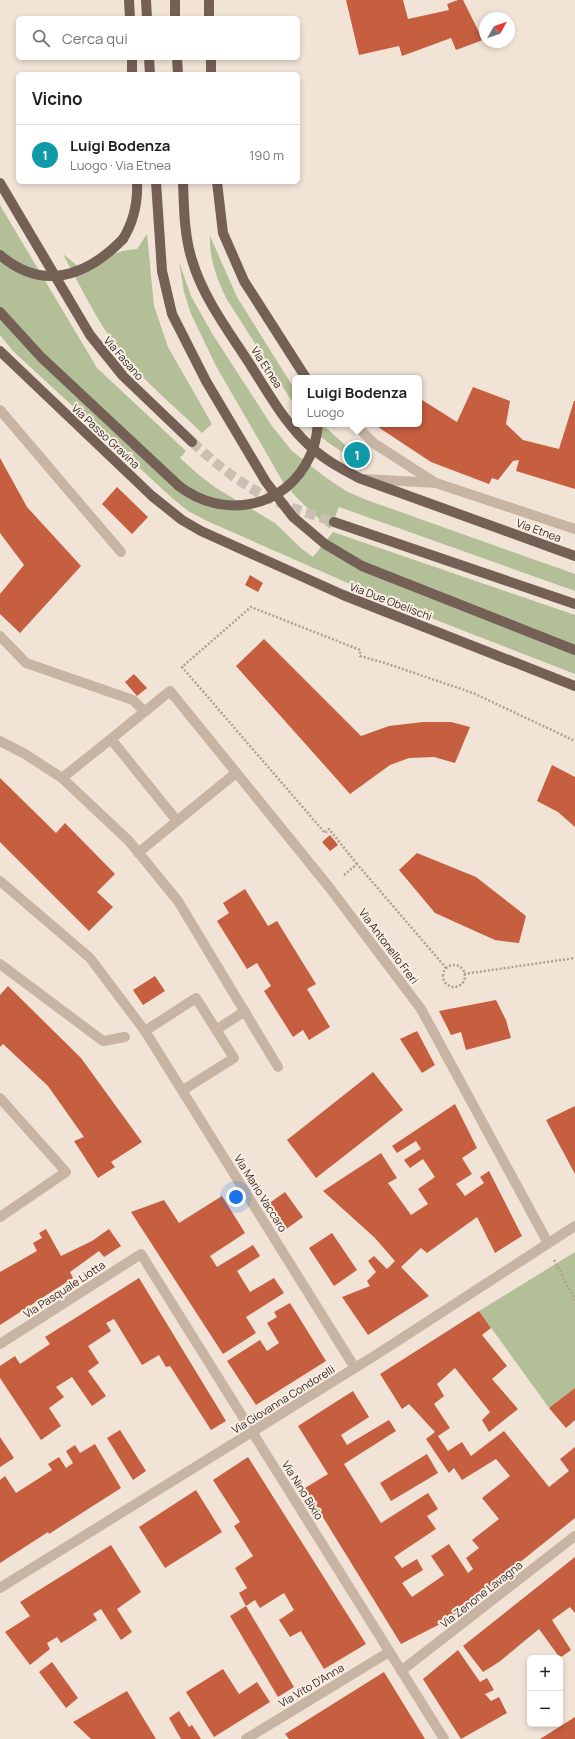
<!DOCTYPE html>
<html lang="it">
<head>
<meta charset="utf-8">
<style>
	:root { --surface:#fff; --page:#f2f2f2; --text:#222; --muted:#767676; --line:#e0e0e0; --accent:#1b5154 }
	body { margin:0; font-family:Manrope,sans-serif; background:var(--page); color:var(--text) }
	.controls { position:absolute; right:12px; bottom:12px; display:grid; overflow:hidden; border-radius:6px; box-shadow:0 2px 6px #0003 }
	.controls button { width:36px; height:36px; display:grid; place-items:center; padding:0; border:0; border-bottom:1px solid var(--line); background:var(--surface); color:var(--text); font:20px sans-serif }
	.compass { position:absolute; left:479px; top:12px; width:36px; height:36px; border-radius:50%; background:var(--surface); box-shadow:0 2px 6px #0003; rotate:50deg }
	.you { position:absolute; left:236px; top:1197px; width:14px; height:14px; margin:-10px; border:3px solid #fff; border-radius:50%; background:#1a73e8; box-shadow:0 0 0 6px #1a73e833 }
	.badge { display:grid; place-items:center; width:26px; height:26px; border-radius:50%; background:var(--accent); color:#fff; font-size:13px; font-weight:700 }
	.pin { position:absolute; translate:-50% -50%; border:2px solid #fff; box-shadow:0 1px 4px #0006 }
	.popup { position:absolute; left:292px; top:375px; width:130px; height:52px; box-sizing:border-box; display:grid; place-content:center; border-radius:6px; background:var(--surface); filter:drop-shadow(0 1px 3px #0005); font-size:13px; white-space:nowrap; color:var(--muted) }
	.popup b { font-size:15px; color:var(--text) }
	.popup::after { content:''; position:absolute; left:50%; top:100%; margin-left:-8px; border:8px solid transparent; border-top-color:var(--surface) }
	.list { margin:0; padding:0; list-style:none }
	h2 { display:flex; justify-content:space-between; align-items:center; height:52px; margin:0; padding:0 16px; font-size:17px }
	h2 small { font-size:13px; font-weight:400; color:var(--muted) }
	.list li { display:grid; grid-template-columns:26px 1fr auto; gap:12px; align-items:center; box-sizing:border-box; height:60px; padding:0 16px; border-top:1px solid var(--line) }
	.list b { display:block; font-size:15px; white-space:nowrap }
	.list p { margin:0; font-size:13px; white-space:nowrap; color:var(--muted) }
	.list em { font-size:13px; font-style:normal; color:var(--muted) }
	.icon { flex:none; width:22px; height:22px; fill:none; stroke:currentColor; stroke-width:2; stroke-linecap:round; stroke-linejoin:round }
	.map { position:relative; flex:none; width:575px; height:1739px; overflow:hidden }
	.search { position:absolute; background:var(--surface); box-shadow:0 2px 6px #0003; left:16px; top:16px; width:284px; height:44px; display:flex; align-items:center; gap:10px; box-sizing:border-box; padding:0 14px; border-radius:6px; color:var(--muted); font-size:15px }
	.panel { position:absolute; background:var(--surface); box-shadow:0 2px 6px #0003; left:16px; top:72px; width:284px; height:112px; border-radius:6px }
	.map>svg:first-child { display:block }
	.green { fill:#b2bf97 }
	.building { fill:#c65e40 }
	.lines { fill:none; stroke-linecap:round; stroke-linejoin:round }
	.major-tunnel { stroke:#cbbfb3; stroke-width:10; stroke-dasharray:10 5; stroke-linecap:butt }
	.path { stroke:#b49e8e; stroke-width:2.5; stroke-dasharray:2 2; stroke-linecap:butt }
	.minor { stroke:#c8b4a3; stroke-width:10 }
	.major { stroke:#756056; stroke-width:10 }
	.major-bridge { stroke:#756056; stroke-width:10 }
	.labels { text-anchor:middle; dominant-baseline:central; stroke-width:4; stroke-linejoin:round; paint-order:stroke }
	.street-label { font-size:11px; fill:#332925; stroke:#f9eee3 }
</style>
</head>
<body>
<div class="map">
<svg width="575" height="1739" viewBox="0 0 575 1739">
	<rect width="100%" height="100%" fill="#f1e4d7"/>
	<!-- green -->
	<path class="green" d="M0,205L97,368L186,451L180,458L199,475L216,488L275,523L302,549L313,557L333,532L575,615V674L400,606L207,521L188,511L172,498L13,351L0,335Z
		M147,234L154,306L168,347L212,424L202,433C173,405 141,379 117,347C96,319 80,286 63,254L80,268L122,251L137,249Z
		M210,236L237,297L295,390V406L226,298C217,279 209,258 210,236Z
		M179,262L191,296L213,335L272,426L292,451L325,477L346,491L364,499L575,574V591L339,507L330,529L299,500L283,482L216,366L191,314L184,292Z
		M308,424H322L345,445L364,457L366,462L362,464C342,451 324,443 308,424Z
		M575,1252V1388L549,1408L479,1311Z"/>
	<!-- building -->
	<path class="building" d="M346,0H403L408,19L449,10L447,4L458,0H463L483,40L456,50L451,38L402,56L399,46L359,55Z
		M473,387L510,401L506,424L523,440L559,449L574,401H575V489L516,471L519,460L513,461L498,480L492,478L489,484L431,462L375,425L419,424V398L457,422Z
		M0,458L27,507L81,566L20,633L0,614V594L24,565L0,533Z
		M117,487L148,517L132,534L102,504Z
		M250,575L263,583L258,592L245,585Z
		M264,639L361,736L389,726L423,722H451L470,727L455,763L434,757L409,758L390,765L350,794L236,666Z
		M134,674L147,688L137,696L125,682Z
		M552,765L575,777V827L558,812L537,801Z
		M0,778L56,833L65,823L115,874L97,892L113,907L89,931L0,842Z
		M330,835L338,845L330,851L322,842Z
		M417,853L476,877L526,916L519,943L495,940L435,913L399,870Z
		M245,889L268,926L277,921L316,984L307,989L330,1027L309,1040L303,1030L293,1037L264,991L271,986L257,963L247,969L217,921L229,913L223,903Z
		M155,976L165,991L143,1005L133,990Z
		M8,986L81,1058L142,1142L111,1162L115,1167L98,1178L74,1141L84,1137L48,1086L3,1044L0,1047V995Z
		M496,1000L506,1020L511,1038L466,1050L461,1032L451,1035L439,1011Z
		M417,1031L435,1065L422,1073L400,1039Z
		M373,1072L403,1110L316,1178L287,1140Z
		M455,1104L477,1148L462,1158L472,1174L456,1184L465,1196L484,1183L480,1177L489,1171L522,1236L495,1253L477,1217L427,1253L421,1248L401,1267L429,1296L368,1335L342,1297L370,1286L367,1281L376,1272L368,1261L374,1256L387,1269L395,1261L375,1238L323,1191L381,1153L397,1178L388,1183L411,1215L428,1204L418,1189L435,1177L423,1159L410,1168L404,1160L421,1149L416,1141L397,1153L392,1146Z
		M575,1106V1174L546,1120Z
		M285,1192L303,1217L285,1230L268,1204Z
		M222,1196L245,1233L210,1256L217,1267L253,1245L260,1256L237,1271L250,1292L274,1278L284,1293L246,1317L256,1333L223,1354L131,1212L164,1200L179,1223Z
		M46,1229L61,1256L92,1241L109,1229L121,1246L104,1257L99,1251L70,1272L73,1278L0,1325V1272L37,1251L33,1243L42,1238L39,1233Z
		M332,1233L357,1270L334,1286L309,1248Z
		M139,1278L226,1421L211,1430L170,1366L166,1367L159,1355L142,1365L114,1319L106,1323L111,1331L88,1346L99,1363L88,1371L106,1396L92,1406L72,1377L56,1387L64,1397L49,1408L61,1426L41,1440L0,1378V1366L15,1356L20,1364L50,1344L45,1337Z
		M290,1303L326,1361L256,1405L227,1361L260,1340L267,1351L279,1343L267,1323L277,1317L274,1312Z
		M479,1311L491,1328L482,1335L507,1366L492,1379L518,1409L489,1432L482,1420L490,1412L455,1368L437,1384L444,1396L434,1404L450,1428L438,1436L448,1451L462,1442L471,1456L504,1431L549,1487L569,1471L560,1459L575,1447V1518L448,1620L401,1644L305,1488L328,1474L298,1426L353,1391L369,1417L341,1435L347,1445L389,1420L396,1431L344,1464L381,1523L428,1493L438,1509L427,1516L436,1529L394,1557L402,1568L417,1559L423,1570L402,1583L412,1597L444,1575L431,1556L449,1544L468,1573L473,1569L466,1558L479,1548L472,1540L499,1519L482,1498L510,1476L496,1459L462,1480L454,1468L449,1473L426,1439L435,1432L409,1404L402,1409L380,1374Z
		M575,1388V1420L566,1428L549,1408Z
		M120,1430L146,1471L133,1480L107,1438Z
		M0,1437L14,1458L0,1467Z
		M95,1444L121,1488L52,1532L49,1534L48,1532L0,1563V1480L5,1476L16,1493L52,1470L48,1464L59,1457L66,1468L73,1463L66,1451L75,1445L80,1453Z
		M427,1454L438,1473L391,1501L380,1483Z
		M248,1457L366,1644L324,1669L301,1631L290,1637L279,1620L294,1610L284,1593L260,1608L255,1600L246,1606L294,1687L278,1697L230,1616L246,1606L239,1593L247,1588L235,1568L253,1556L234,1526L240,1522L213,1480Z
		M196,1490L222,1532L165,1568L139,1527Z
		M111,1545L141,1592L117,1609L132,1632L121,1640L101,1609L93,1614L97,1620L77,1633L61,1643L57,1637L47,1643L50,1649L30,1665L5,1632L30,1616L20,1602Z
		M575,1557V1613L570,1607L552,1620L571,1650L560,1658L539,1629L499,1662L483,1672L463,1646Z
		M458,1650L480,1682L487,1678L494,1690L485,1694L491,1701L499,1697L507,1713L461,1739L423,1679Z
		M52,1662L78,1698L66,1708L39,1672Z
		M223,1669L239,1694L257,1682L270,1702L214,1737L186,1692Z
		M384,1672L425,1739H289L285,1734Z
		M127,1691L156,1739H91L73,1722Z
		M179,1711L189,1727L192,1725L201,1739H181L169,1718Z
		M575,1717V1739H540Z"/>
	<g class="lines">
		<!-- major-tunnel -->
		<path class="major-tunnel" d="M192,442C215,463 239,483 267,497C288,508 312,514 334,522"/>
		<!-- path -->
		<path class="path" d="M357,864L329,829L325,833L182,667L251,607L360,650V656L385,663L473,693L575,741
			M344,875L357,864L446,968
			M443 976a11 11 0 1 1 22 0a11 11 0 1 1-22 0Z
			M464,974L575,958
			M554,1260L575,1300"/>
		<!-- minor -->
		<path class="minor" d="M0,410L121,552
			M354,424L375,444L434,482
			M365,479L436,483L575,529
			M0,636L26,663L133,700L145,712
			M0,741L25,754L62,778L129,841L178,901L278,1067
			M236,773L177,821L111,739L170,691L329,887L421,1009L548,1243
			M62,778L111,739
			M138,853L177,821
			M0,881L90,958L145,1031L355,1368
			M0,964L103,1041L125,1037
			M216,1030L245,1011
			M145,1031L196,998L234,1058L183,1090
			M0,1098L66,1172L0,1217
			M0,1344L141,1254L444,1739
			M0,1588L379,1353L575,1226
			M401,1671L575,1536
			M246,1739L389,1652"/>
		<!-- major -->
		<path class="major" d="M129,0L130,18
			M146,0L147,18
			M175,0V18
			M209,0V18
			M132,58V74
			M149,58L150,74
			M177,58L178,74
			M211,58V74
			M156,182L162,271L172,314L206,381L266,482L293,517L325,544L362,566L575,650
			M183,182C184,208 184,235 192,260C203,298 230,333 251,366C269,394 286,425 311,447C325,460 342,469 359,478L575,556
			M217,182L223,233L244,281L306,378
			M0,183L90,335L123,376L192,442
			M123,239C134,221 138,203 137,182
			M0,312L41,357L179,486
			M0,351L152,496L182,520L201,531L343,595L575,686
			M334,522L575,604"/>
		<!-- major-bridge -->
		<path class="major-bridge" d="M0,255C43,292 87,276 123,239
			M179,486C223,520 286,509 310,456C315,446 317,435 318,424"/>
	</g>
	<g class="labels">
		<!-- street labels -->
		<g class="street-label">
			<text transform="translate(124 358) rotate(49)">Via Fasano</text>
			<text transform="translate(267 367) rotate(57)">Via Etnea</text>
			<text transform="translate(106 436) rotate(43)">Via Passo Gravina</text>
			<text transform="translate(539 530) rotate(20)">Via Etnea</text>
			<text transform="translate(391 601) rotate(21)">Via Due Obelischi</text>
			<text transform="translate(389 946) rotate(53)">Via Antonello Freri</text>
			<text transform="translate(261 1193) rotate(58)">Via Mario Vaccaro</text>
			<text transform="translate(64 1289) rotate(-33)">Via Pasquale Liotta</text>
			<text transform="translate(283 1399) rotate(-32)">Via Giovanna Condorelli</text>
			<text transform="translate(303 1490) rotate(58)">Via Nino Bixio</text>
			<text transform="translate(481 1594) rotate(-38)">Via Zenone Lavagna</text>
			<text transform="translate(311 1685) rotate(-31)">Via Vito D'Anna</text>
		</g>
	</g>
</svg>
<div class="controls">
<button>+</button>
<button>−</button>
</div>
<svg class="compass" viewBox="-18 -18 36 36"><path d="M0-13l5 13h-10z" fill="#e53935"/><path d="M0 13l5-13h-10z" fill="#767676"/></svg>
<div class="you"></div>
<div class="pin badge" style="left:357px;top:455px;background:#0f9aa8">1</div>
<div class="popup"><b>Luigi Bodenza</b>Luogo</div>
<div class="search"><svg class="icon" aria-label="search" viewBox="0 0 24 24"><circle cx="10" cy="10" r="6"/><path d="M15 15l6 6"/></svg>Cerca qui</div>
<section class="panel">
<h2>Vicino<small></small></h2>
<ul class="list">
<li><span class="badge" style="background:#0f9aa8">1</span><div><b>Luigi Bodenza</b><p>Luogo · Via Etnea</p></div><em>190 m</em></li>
</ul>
</section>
</div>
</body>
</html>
